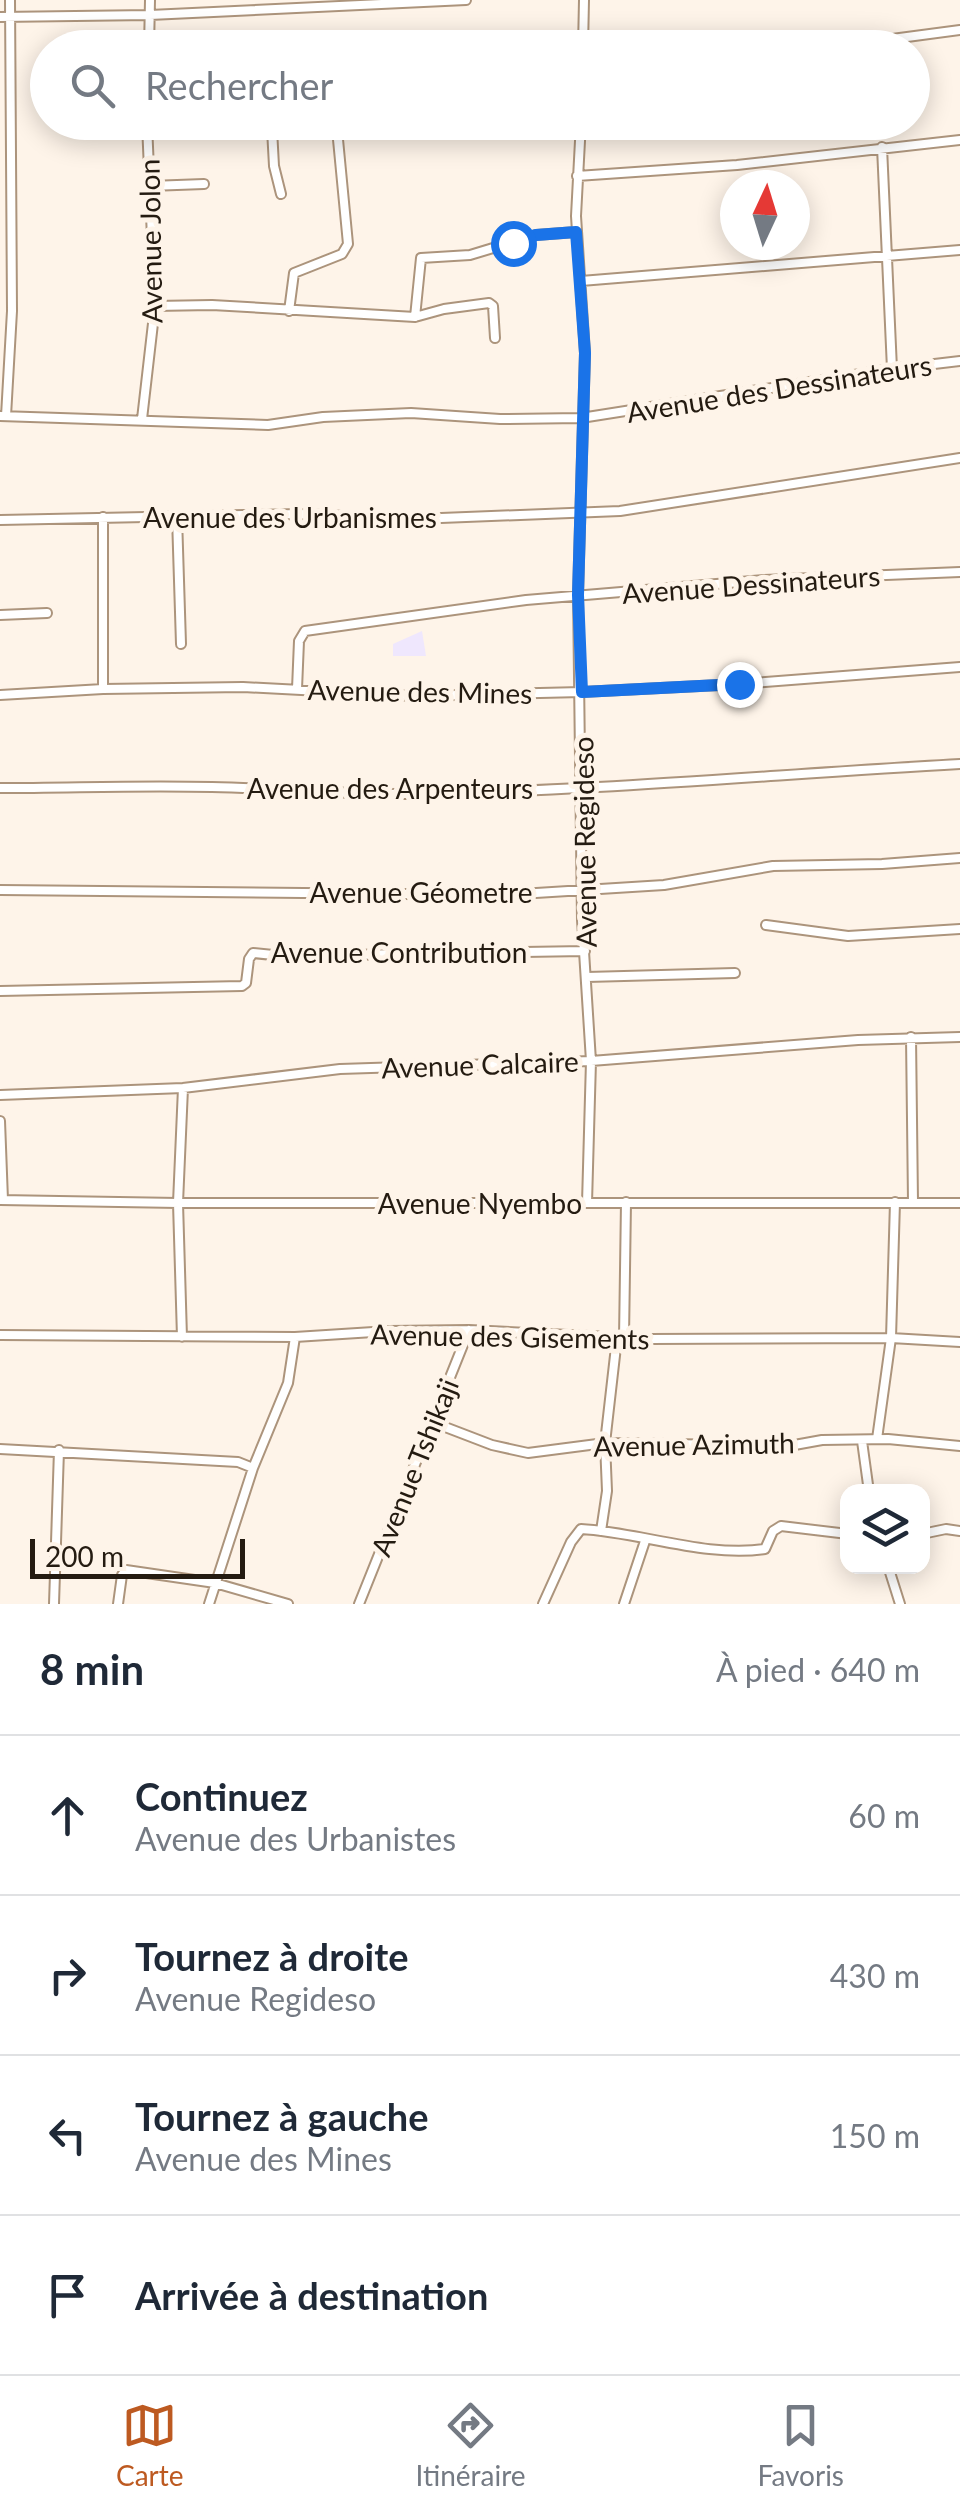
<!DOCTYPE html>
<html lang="fr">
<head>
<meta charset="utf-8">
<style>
	:root { --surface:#fff; --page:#f2f2f3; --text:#1f2937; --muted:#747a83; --line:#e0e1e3; --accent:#bd5a21 }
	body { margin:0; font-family:Lato,sans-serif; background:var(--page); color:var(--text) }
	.controls { position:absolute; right:30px; bottom:30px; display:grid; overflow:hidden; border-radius:20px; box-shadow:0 5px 25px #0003 }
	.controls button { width:90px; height:90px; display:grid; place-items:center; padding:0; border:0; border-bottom:2px solid var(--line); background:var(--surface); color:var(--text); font:50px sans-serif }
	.compass { position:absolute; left:720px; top:170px; width:90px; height:90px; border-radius:50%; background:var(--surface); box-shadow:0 5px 25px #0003; rotate:4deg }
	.scale { position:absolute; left:30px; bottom:25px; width:215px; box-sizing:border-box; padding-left:10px; border:5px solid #241b11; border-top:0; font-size:28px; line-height:35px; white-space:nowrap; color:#241b11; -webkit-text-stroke:8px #fef4e9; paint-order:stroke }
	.stop { position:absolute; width:30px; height:30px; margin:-22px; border:8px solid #1a73e8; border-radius:50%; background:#fff }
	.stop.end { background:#1a73e8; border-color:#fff; box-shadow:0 2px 10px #0008 }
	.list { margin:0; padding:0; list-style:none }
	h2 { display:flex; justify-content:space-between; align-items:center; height:130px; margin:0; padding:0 40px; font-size:42px }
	h2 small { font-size:32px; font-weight:400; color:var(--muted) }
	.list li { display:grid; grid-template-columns:65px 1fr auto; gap:30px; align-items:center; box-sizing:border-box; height:160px; padding:0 40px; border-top:2px solid var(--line) }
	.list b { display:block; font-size:38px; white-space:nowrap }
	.list p { margin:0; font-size:32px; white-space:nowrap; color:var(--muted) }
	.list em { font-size:32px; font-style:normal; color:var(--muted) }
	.icon { flex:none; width:55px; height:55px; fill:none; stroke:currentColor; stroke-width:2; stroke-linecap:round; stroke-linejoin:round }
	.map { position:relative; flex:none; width:960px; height:1604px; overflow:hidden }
	.search { position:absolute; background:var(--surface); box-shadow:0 5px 25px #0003; left:30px; right:30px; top:30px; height:110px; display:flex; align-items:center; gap:25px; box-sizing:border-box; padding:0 35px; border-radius:55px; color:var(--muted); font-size:38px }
	.sheet { height:770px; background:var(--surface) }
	nav { display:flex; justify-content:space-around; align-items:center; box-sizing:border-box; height:140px; border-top:2px solid var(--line); background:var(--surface); font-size:28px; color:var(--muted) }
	nav a { display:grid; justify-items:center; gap:5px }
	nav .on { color:var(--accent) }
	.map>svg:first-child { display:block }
	.industrial { fill:#efe7fd }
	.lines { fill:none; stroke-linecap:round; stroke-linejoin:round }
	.street-casing { stroke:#ac947c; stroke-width:12 }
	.street { stroke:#fff; stroke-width:8 }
	.route { stroke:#1a73e8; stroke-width:12 }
	.labels { text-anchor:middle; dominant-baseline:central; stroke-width:10; stroke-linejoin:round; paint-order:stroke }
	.street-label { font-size:28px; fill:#241b11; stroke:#fef4e9 }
</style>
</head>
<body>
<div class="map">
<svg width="960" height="1604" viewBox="0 0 960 1604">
	<rect width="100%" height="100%" fill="#fef4e9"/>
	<!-- industrial -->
	<path class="industrial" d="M422,631L426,656H393V644Z"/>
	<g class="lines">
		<!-- street casing -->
		<g class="street-casing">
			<path id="street" d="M0,17L150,15L466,0
				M149,48L150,0
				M583,48L584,0
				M858,48L892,39L960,30
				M581,122L576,216L585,353L578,595L582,920L591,1061L587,1203
				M147,126L188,130H497L581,133
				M272,129L274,166L281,194
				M882,147L892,369
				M577,176L737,165L960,140
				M150,186L204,184
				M581,281L960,250
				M155,306L212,305L415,317L421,258L470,255L536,235L576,232
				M289,311L294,273L342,254L348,244L337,129
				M415,317L444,309L489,303L493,306L495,338
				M0,416L268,425L323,417L411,413L500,419L581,418L892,369L960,361
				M6,416L12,311L10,0
				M142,419L155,306L147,124
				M177,517L181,644
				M0,520L299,514L416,519L620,511L960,458
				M0,615L47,613
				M103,689V517
				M297,689L299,641L305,631L526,600L764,580L960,572
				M0,695L103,689L243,687L414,696L582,692L739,684L960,667
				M0,788C71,788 141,785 212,787C280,788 348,795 416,794C598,791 779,774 960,764
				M0,890L503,895L664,885L773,866L882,864L960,858
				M766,925L848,936L960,929
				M587,977L735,973
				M0,991L242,986L246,983L249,959L253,953L283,956L585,951
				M911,1037L913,1202
				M0,1095L183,1088L340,1069L591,1061L858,1040L960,1037
				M0,1121L3,1200
				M0,1200L178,1203H960
				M0,1335L295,1337L389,1331L469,1330L650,1339L891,1338L960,1342
				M182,1337L178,1203L183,1088
				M624,1338L626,1202
				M432,1422L492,1445L528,1453L605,1443L789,1446L822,1440L888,1439L960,1446
				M877,1439L891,1338L895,1202
				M862,1441L869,1492
				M0,1449L238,1462L253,1468
				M601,1531L607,1491L605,1443L617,1338
				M922,1534L946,1529L960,1531
				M888,1566L900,1604
				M54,1604L59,1450
				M118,1604L122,1575L126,1570L215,1583L288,1604
				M209,1604L253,1468L288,1383L295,1337
				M359,1604L469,1330
				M543,1604L571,1542L581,1529C639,1532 707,1558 765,1549L773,1531L781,1526L848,1534
				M624,1604L645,1541"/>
		</g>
		<!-- street -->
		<use href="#street" class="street"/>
	</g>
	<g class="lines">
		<!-- route -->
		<path class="route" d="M513,243L536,235L576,232L585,353L578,595L582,692L739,684"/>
	</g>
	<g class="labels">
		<!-- street labels -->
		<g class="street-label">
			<text transform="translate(150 241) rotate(-91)">Avenue Jolon</text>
			<text transform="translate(779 388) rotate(-9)">Avenue des Dessinateurs</text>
			<text x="290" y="517">Avenue des Urbanismes</text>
			<text transform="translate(751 584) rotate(-4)">Avenue Dessinateurs</text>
			<text transform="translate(420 691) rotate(1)">Avenue des Mines</text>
			<text x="390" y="788">Avenue des Arpenteurs</text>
			<text transform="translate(584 842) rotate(-91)">Avenue Regideso</text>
			<text x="421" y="892">Avenue Géometre</text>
			<text x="399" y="952">Avenue Contribution</text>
			<text transform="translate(480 1064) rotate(-2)">Avenue Calcaire</text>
			<text x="480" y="1203">Avenue Nyembo</text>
			<text transform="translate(510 1336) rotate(1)">Avenue des Gisements</text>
			<text transform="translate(694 1444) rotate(-1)">Avenue Azimuth</text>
			<text transform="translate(414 1467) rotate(-68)">Avenue Tshikaji</text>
		</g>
	</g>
</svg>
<div class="controls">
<button><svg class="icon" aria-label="layers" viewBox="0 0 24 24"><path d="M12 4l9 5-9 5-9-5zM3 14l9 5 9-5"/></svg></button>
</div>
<svg class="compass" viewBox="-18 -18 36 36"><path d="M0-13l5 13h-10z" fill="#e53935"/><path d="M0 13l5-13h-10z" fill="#747a83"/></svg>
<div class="scale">200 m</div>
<div class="stop" style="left:513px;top:243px"></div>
<div class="stop end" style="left:739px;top:684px"></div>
<div class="search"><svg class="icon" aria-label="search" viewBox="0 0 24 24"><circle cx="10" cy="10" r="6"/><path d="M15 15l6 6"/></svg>Rechercher</div>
</div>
<section class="sheet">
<h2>8 min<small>À pied · 640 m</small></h2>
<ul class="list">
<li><svg class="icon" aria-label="ahead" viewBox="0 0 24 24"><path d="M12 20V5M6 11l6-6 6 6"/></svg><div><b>Continuez</b><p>Avenue des Urbanistes</p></div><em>60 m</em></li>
<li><svg class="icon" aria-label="right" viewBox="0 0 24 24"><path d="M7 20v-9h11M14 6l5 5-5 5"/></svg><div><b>Tournez à droite</b><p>Avenue Regideso</p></div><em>430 m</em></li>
<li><svg class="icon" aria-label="left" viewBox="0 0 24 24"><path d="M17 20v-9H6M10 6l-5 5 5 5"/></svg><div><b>Tournez à gauche</b><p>Avenue des Mines</p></div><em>150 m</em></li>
<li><svg class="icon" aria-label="arrive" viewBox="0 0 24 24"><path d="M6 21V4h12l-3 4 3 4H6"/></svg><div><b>Arrivée à destination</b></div></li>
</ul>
</section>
<nav>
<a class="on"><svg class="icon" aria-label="map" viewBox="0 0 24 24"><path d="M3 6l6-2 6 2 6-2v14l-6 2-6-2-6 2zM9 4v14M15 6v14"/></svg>Carte</a>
<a><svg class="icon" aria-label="directions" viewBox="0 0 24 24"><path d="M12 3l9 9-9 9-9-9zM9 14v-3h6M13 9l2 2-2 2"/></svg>Itinéraire</a>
<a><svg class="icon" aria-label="saved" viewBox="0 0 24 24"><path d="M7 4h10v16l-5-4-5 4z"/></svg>Favoris</a>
</nav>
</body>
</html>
